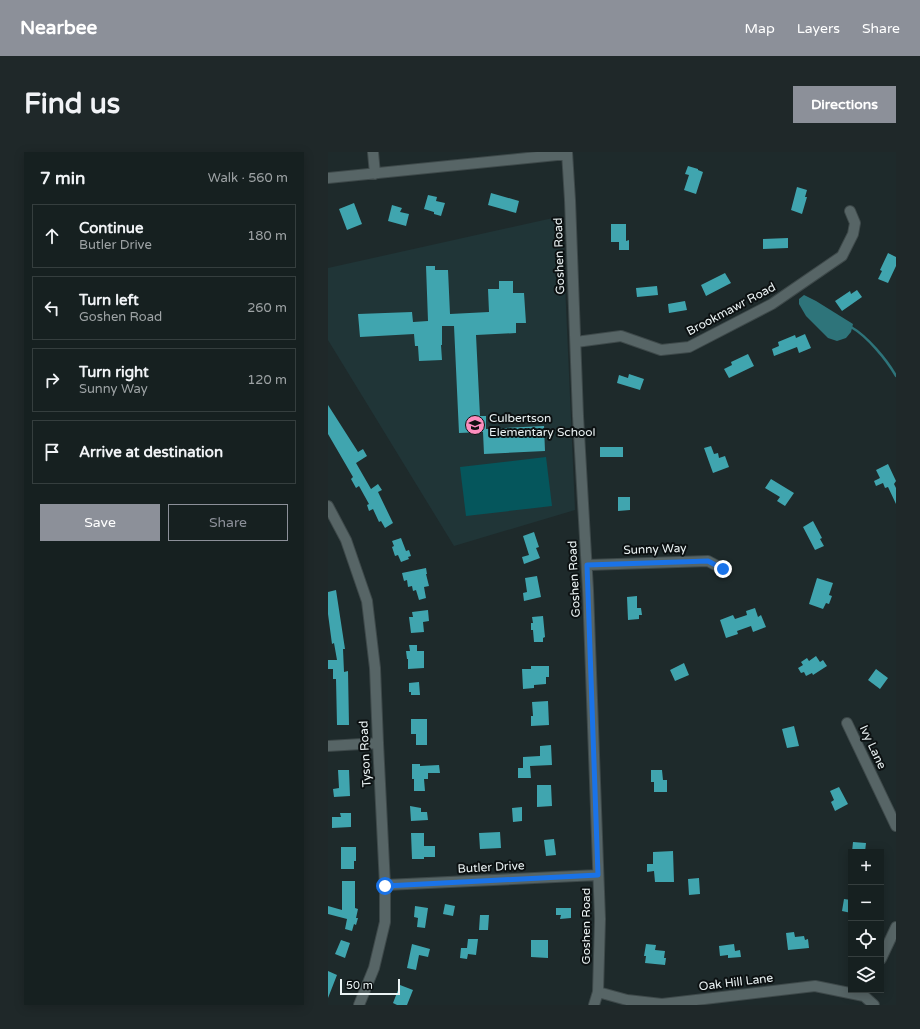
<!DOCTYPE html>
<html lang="en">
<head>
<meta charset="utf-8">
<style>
	:root { --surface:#162020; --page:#1f2829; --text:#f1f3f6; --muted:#9ea3a5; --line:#353e3e; --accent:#8c9099 }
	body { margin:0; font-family:"Varela Round",sans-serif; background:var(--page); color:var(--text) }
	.controls { position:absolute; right:12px; bottom:12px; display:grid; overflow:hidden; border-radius:0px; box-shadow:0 2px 10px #0003 }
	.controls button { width:36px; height:36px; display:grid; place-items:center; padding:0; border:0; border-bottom:1px solid var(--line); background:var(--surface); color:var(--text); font:20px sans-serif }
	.scale { position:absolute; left:12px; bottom:10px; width:60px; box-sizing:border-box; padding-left:4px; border:2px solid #ebf3f4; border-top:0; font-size:11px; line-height:14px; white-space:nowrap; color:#ebf3f4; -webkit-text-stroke:3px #0c1112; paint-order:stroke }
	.stop { position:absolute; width:12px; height:12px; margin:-9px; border:3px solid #1a73e8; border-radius:50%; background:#fff }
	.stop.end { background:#1a73e8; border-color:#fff; box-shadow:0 1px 4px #0008 }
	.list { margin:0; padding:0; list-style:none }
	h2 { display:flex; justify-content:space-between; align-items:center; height:52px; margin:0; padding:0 16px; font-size:17px }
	h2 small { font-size:13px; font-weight:400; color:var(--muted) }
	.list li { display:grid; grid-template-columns:26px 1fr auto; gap:12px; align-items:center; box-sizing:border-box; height:64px; margin:0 8px 8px; padding:0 8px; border:1px solid var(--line); border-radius:0px }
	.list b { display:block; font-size:15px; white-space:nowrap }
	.list p { margin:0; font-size:13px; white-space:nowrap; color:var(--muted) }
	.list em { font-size:13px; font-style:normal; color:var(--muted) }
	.actions { display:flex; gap:8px; padding:12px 16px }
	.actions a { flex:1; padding:9px 0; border:1px solid var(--accent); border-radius:0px; text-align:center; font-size:14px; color:var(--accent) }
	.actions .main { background:var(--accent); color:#fff }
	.icon { flex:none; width:22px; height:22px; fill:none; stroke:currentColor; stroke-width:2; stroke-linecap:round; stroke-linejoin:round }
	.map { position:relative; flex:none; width:568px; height:853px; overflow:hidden; border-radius:0px }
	header { display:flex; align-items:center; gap:24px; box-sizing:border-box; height:56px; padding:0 20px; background:var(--accent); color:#fff }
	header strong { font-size:19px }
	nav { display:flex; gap:22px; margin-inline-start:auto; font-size:14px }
	.intro { display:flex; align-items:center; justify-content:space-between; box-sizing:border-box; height:96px; padding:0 24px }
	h1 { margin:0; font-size:28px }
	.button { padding:10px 18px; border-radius:0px; background:var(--accent); color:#fff; font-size:14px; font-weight:700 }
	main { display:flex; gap:24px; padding:0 24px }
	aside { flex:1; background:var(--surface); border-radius:0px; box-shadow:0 2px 10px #0003 }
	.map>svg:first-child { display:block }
	.built { fill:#203537 }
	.green { fill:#05565c }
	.water { fill:#2e747a }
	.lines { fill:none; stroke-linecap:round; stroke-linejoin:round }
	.stream { stroke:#2e747a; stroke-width:2.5 }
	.building { fill:#40a5af }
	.minor-casing { stroke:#3e494a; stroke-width:12 }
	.minor { stroke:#576566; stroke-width:10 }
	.route { stroke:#1a73e8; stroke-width:5 }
	.labels { text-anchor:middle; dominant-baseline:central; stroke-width:4; stroke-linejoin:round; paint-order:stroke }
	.street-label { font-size:12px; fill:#ebf3f4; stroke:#0c1112 }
	.poi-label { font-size:12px; fill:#ebf3f4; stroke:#0c1112; text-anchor:start }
</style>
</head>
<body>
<header>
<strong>Nearbee</strong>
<nav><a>Map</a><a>Layers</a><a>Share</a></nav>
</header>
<div class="intro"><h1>Find us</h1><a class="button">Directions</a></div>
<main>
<aside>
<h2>7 min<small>Walk · 560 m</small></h2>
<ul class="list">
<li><svg class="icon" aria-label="ahead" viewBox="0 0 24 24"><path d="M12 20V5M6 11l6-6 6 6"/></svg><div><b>Continue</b><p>Butler Drive</p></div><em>180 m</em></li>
<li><svg class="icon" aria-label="left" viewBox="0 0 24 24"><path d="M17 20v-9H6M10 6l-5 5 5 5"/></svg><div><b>Turn left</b><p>Goshen Road</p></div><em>260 m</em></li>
<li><svg class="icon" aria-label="right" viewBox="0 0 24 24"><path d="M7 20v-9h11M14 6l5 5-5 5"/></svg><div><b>Turn right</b><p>Sunny Way</p></div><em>120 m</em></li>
<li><svg class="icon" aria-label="arrive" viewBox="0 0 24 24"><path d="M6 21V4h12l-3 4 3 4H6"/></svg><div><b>Arrive at destination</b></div></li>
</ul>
<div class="actions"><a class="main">Save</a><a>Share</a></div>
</aside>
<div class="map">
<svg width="568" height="853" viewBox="0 0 568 853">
	<rect width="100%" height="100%" fill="#1e2a2b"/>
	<!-- built -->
	<path class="built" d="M234,64L247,358L126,394L0,188V116Z"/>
	<!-- green -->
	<path class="green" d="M218,305L224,354L138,364L132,315Z"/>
	<!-- water -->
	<path class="water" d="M476,143L488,149L525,172L523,180L518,186L509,189L500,186L478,164L471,152V147Z"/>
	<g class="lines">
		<!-- stream -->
		<path class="stream" d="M523,175C539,184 559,208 568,224"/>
	</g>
	<!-- building -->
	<path class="building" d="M360,14L370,17V18L375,20L368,42L356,38L361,23L357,22Z
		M469,35L479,38L477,45H479L474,62L463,58Z
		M163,41L191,49L188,61L160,53Z
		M100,43L109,45L108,49L117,51L113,64L106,62V60L96,57Z
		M26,51L34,72L19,78L11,57Z
		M64,53L74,56L72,60L81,62L78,74L60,69Z
		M283,72H298V89L301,88V98H291V90H283Z
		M460,86V96L435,97V87Z
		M560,101L568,105V114L560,131L550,127L554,119L552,118Z
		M98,114H107V118H120L122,162L161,160L160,137H171V129H185V141H196L198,171H188V181L148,183L152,264H158V277L216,274L217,299L156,302L155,280L131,281L126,174H114V193H113L114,208L91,209L90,194H87L86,182L32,185L30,162L84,160L85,170L100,169Z
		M397,121L403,131L378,144L373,133Z
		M329,134L330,143L309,145L308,136Z
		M529,138L534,145L514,159L507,149L522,139L523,142Z
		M357,149L359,158L341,161L340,152Z
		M477,182L483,196L471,201L469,195L446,204L444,197L451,194L450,190L467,183L468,186Z
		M420,202L426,214L401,226L396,217L404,213L403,210Z
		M301,222L316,227L312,238L289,231L291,223L300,226Z
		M0,253L30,300L35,297L39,304L28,311L43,337L50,332L54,338L50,340L65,371L57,376L53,369L51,370L45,357L41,359L39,353L41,352L31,334L28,336L23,327L25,325L0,282Z
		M383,294L386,302L390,301L391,306L397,304L401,315L385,321L376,296Z
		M272,295H295V305H272Z
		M560,312L568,329L566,332L568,336V352L560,335L557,336L555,331L548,334L546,329L552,326L548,318Z
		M443,327L466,341L457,354L449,349L452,345L437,336Z
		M290,345H302V358L290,359Z
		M485,369L494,386L492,387L496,394L487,398L475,375Z
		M206,380L211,395L208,396L212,406L196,412L194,405L201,403L195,384Z
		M73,386L78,399L81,398L83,404L80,405L81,407L73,410L70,403L67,404L64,395L66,394L64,389Z
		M98,416L99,422H98L101,434L96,435L98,446L91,448L88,438L85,439L84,434L80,435L79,428L76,429L74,421Z
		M209,424L213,445L196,449L195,441L199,440L197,426Z
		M489,426L505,431L501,443L504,444L501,452L498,451L495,457L481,452Z
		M8,438L17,497H15L16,520L20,519L21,573H9L8,527H5V517H0V508H9L6,491L4,492L0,462V440Z
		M309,444V456H313L314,463H311V467L300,468L299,445Z
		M427,456L430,465L433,463L438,475L425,480L423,474L409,479L410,482L398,486L392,468L405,463L407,467L419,463L418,459Z
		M100,458L101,469L95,470L96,480L83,481L81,465H85L84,460Z
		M215,464L217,485L215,486V490H206L205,478H203V471H205L204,465Z
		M81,493H89V499H96V516L80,517V507H79L78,499H82Z
		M488,504L492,510L495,508L499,514L485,523L484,521L478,524L476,520L473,521L470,516L475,513L473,510L479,506L481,509Z
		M356,511L361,523L347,529L342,518Z
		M203,514H221V525H218V532L206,533V536L195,537L194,517H203Z
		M548,517L560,526L552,537L540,528Z
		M91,530L92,543H83V540H81V531Z
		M220,549L221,573L203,574V564H205L204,550Z
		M83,567H99V593H88V582H83Z
		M466,574L471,594L459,596L454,577Z
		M223,593L224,613L202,614L203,626H190V616H195V605L212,604V594Z
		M84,612H92V614L111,613L112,621H100V627H96L97,639H86V627H84Z
		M10,618H21L22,644L6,645L5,637L11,636Z
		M323,618H334L335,628H339V640H326V630H323Z
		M209,633H223L224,654L209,655Z
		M511,635L520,652L507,659L503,650L506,648L502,639Z
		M82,654L93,656V660H99L100,668L83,669Z
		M194,655V669L185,670L184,656Z
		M12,661H23V675L4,676V665H13Z
		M172,680L173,696L152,697L151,681Z
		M83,681H96V694H107V705H96V707H84Z
		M226,687L228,703L218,704L216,688Z
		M525,690L538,691L537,700H524Z
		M13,695H28V709H26V717H13Z
		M345,699L346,730H327L326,719L319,720V712H325V700Z
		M371,726L372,742L361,743L360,727Z
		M14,729H27V756L30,757L28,766H30L28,773L26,772L24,779L17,777L19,767L0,762V754L14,758Z
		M516,747L523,748V761L514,759Z
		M117,752L127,754L125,764L115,762Z
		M87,754L100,756L97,776L89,775L90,766L86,765Z
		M228,756H243V766L232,767L233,763H228Z
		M152,763H161L160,778H151Z
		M466,780L467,785L476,784L477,788L480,787L481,796L460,798L458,781Z
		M140,787H150L148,803L140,802L139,807L132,806L133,796H139Z
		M13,788L22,791L17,806L7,802Z
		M203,788H220V806L203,805Z
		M84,792L102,797L100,805L91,803L88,818L79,816Z
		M318,792L328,793L327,798L337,799L336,806H338L337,813L317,811L318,804H316Z
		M406,792L407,799L412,798L413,805L400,806V803L392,804L391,794Z
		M0,819L9,823L0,846Z
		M72,833L85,838L79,853H69L65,851Z"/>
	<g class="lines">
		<!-- minor casing -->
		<g class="minor-casing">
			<path id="minor" d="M45,0L47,22
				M239,0L242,48L250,264L260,438L272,767L270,840L266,853
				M0,26L239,2
				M248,190L293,184L333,198L361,195L444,152L514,104L525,82L527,71L522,59
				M0,354L18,388L39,449L47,516L50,591L57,733V770L46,816L31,853
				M259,413L380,409L395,417
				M519,571L568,674
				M0,594L50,591
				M57,733L270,723
				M553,807L568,775
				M270,840L299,848L334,852L487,834L536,844L546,853"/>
		</g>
		<!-- minor -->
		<use href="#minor" class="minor"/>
	</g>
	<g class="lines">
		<!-- route -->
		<path class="route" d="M57,734L270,723L259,413L380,409L395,417"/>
	</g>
	<!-- icons -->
	<defs>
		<g id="school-disc" transform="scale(1)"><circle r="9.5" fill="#fd8ebe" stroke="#0c1112"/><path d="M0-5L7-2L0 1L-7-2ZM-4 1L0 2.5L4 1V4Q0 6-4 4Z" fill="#111"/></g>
	</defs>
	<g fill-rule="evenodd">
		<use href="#school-disc" x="147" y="273"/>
	</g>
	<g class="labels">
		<!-- street labels -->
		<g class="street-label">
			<text transform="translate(231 104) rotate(-92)">Goshen Road</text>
			<text transform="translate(403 157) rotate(-28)">Brookmawr Road</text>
			<text transform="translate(327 397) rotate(-2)">Sunny Way</text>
			<text transform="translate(246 427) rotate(-93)">Goshen Road</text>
			<text transform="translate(545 595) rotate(65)">Ivy Lane</text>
			<text transform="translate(37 602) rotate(-93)">Tyson Road</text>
			<text transform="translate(163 715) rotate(-3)">Butler Drive</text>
			<text transform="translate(258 774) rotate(-90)">Goshen Road</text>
			<text transform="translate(408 830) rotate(-7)">Oak Hill Lane</text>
		</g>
		<!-- poi labels -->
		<g class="poi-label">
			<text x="161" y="266">Culbertson<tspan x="161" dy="14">Elementary School</tspan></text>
		</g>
	</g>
</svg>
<div class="controls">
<button>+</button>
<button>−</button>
<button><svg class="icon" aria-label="locate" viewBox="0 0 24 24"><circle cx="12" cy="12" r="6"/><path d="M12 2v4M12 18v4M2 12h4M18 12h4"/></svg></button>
<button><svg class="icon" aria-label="layers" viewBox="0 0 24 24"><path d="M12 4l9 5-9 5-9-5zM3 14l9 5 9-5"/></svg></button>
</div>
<div class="scale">50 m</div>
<div class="stop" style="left:57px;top:734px"></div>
<div class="stop end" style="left:395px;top:417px"></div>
</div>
</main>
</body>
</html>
